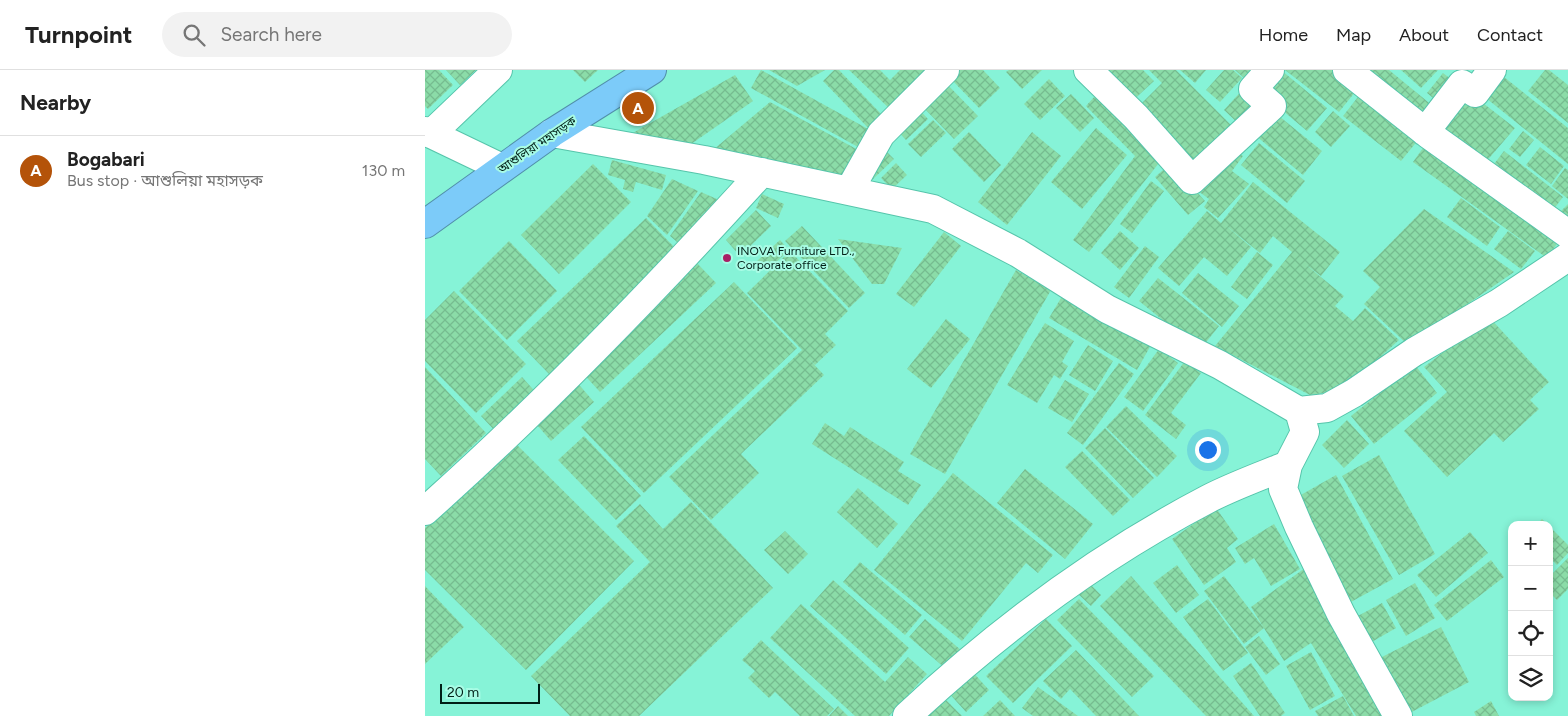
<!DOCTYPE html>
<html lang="en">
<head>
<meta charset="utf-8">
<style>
	:root { --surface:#fff; --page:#f2f2f2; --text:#222; --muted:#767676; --line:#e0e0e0; --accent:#b45309 }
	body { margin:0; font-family:Figtree,"Noto Sans Bengali",sans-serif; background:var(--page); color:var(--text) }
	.controls { position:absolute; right:15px; bottom:15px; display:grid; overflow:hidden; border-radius:10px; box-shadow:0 2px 8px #0003 }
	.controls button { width:45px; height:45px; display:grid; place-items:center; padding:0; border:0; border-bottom:1px solid var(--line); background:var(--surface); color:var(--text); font:25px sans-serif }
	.scale { position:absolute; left:15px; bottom:12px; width:100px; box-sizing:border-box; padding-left:5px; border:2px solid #001f17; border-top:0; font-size:14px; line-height:18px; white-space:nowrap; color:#001f17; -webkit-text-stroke:4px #a8fce5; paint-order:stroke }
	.you { position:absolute; left:782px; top:379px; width:18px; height:18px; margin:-12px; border:4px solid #fff; border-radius:50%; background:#1a73e8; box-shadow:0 0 0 8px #1a73e833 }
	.badge { display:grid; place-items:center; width:32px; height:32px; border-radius:50%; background:var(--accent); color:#fff; font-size:16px; font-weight:700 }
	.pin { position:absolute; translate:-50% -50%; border:2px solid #fff; box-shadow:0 1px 5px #0006 }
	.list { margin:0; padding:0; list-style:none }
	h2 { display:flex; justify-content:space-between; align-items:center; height:65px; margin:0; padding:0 20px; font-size:21px }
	h2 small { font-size:16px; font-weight:400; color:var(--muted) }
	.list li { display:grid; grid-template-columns:32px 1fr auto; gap:15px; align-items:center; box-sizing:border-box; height:70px; padding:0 20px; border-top:1px solid var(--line) }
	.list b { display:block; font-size:19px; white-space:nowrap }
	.list p { margin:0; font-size:16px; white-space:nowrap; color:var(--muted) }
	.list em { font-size:16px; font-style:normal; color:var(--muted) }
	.icon { flex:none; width:28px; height:28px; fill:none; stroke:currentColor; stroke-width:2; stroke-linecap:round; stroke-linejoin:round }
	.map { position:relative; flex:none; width:1143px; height:646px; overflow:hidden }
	header { display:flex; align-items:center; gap:30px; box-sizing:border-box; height:70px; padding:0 25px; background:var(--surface); border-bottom:1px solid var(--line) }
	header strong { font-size:24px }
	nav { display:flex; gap:28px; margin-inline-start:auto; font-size:18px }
	.search { width:350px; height:45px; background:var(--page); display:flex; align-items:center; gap:12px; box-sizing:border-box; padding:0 18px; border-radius:28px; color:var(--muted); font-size:19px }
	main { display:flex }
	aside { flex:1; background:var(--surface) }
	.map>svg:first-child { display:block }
	.building { fill:url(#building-cross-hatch) }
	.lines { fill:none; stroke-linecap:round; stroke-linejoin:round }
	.street-casing { stroke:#56c5ab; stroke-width:30 }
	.highway-casing { stroke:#518faa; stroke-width:30 }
	.street { stroke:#fff; stroke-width:28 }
	.highway { stroke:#7ccbf9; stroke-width:28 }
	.poi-dot { fill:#a81f65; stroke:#a8fce5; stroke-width:2 }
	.labels { text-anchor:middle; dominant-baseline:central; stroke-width:4; stroke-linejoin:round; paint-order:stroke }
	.street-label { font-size:12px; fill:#001f17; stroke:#a8fce5 }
	.poi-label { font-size:12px; fill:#001f17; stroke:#a8fce5; text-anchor:start }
</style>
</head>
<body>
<header>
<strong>Turnpoint</strong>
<div class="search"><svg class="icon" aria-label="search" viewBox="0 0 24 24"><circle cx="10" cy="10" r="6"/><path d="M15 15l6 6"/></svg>Search here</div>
<nav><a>Home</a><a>Map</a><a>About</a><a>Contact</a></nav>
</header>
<main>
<aside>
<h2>Nearby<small></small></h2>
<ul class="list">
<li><span class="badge">A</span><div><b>Bogabari</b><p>Bus stop · আশুলিয়া মহাসড়ক</p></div><em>130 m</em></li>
</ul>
</aside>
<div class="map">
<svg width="1143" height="646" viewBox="0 0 1143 646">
	<defs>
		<pattern id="building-cross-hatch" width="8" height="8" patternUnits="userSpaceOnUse" patternTransform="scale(1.25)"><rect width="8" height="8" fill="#8bdca8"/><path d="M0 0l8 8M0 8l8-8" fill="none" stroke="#76bc90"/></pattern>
	</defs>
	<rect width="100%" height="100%" fill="#86f3d7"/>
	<!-- building -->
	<path class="building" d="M0,0H14L28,15L3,39L0,36Z
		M21,0H51L35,15Z
		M148,0H173L160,12Z
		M336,0L443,59L433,77L326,18Z
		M344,0H400L372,16Z
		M409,0H414L460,48L447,62L398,11Z
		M424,0H455L465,10L475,0H509L468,42Z
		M530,0H558L575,18L554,38L524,7Z
		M584,0H617L597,19L581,2Z
		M666,0H718L729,11L702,36Z
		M724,0H751L811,60L771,100L711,39L737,13Z
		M755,0H781L770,13Z
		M799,0H808L817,8L795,32L781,20Z
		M810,0H842L828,16Z
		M856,0L902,38L882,61L832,19Z
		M860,0H915L935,16L914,42Z
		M927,0H964L1014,41L1000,59Z
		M976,0H1013L996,18Z
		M1120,0H1124L1143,15V53L1103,21Z
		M1018,3L1034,15L1018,36L1002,23Z
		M1074,3L1143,58V94L1056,24Z
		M310,5L328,31L259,79L206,64Z
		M624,9L640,26L615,50L599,34Z
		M519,11L553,46L529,69L495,34Z
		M678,17L741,84L664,182L648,170L710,86L661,36Z
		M820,17L838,32L817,57L799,40Z
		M940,18L998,64L976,91L918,46Z
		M1040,19L1090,58L1054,100L1006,62Z
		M646,24L669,48L655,62L631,38Z
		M345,32L435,81L420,108L282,85Z
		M490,35L503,49L481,70L468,56Z
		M908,41L925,56L906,77L890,62Z
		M849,42L897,81L878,105L830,65Z
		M508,50L521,63L496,87L483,74Z
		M671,58L702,85L657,139L626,112Z
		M1098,61L1109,70L1095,87L1084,79Z
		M544,62L576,95L559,112L527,79Z
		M607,62L636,86L582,155L553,132Z
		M1005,68L1139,164L1122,188L988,92Z
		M834,73L880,111L862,133L816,95Z
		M807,77L818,86L807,101L824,114L793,148L779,137L784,129L773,121Z
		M1115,77L1139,96L1126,114L1101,95Z
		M460,80L469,89L447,110L438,101Z
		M1079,81L1138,127L1122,148L1063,102Z
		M187,90L241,105L237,120L211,112L208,122L198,119L200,110L183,105Z
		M471,93L482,105L467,119L456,108Z
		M746,93L780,131L763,145L730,107Z
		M168,94L206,132L134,204L96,165Z
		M1140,98L1143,100V129L1127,116Z
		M247,109L273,121L242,165L222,146Z
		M726,111L739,121L707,163L695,154Z
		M828,112L915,182L896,206L880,194L919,226L910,236L928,251L940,238L974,270L919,320L885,325L790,276L867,182L848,166L835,183L799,154L826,177L802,206L779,187L754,216L733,198L782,141L796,153Z
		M276,122L303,134L258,177L245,166Z
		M337,124L359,134L353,148L331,138Z
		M1036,128L1075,157L1062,176L1022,147Z
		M1143,134V159L1130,147Z
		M999,139L1089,202L983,275L939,234L955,217L938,201Z
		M331,140L346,156L315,186L301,170Z
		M221,148L255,183L126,306L92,271Z
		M377,156L440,223L424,238L360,171Z
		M695,161L714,178L695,200L676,183Z
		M1083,161L1110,181L1096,199L1069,179Z
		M519,162L536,176L489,237L471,224Z
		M413,169L477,178L459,214H447Z
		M355,170L364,180L342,201L332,191Z
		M84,171L132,221L82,270L34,221Z
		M720,176L734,187L704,228L689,217Z
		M365,181L423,241L400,264L411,275L390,295L382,287L399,305L316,384L334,403L286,450L244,407L377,280L322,223Z
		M832,182L848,195L822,229L806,217Z
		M269,190L291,213L175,322L153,298Z
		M591,200L626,220L520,404L485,384Z
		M773,203L814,236L797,257L757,223Z
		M733,208L794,256L775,280L714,231Z
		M309,212L372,278L219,423L156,357Z
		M29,221L101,294L51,343L0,291V250Z
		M639,223L726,275L712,300L624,248Z
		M1064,247L1124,312L1105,330L1114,339L1078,372L1069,363L1022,407L979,361L1022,322L999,297Z
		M521,249L545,269L506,318L482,299Z
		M620,253L649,271L637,292L643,296L635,309L629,305L612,333L582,315Z
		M663,275L688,291L670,321L644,305Z
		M734,279L753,293L718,341L699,327Z
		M760,291L776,303L746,343L761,355L751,369L720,345Z
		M694,293L709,304L658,375L642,363Z
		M990,295L1012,323L949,374L926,346Z
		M0,297L61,363L16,406L0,389Z
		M97,307L114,326L73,364L56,346Z
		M149,309L169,332L126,371L106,348Z
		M640,310L664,324L647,352L623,338Z
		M701,336L752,386L732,407L681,357Z
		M922,350L944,374L919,398L897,375Z
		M400,353L419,366L425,357L479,392L473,401L496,415L483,435L387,374Z
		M680,358L729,408L708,428L660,378Z
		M159,366L216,426L191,450L133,390Z
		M87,370L209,491L101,600L0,500V458Z
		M657,381L705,430L688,446L640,397Z
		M954,385L1010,484L974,505L917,406Z
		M600,399L668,454L640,489L572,433Z
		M528,403L628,485L613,503L601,493L537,571L449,500Z
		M911,405L968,509L924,533L867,430Z
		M433,418L473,454L452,478L412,442Z
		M266,432L348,518L214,646H145L106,606L225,492L191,456L215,434L238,459Z
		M791,438L813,469L802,478L811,492L779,515L747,469Z
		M1117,449L1123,455H1111Z
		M849,454L875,499L846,516L829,488L820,494L810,478Z
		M1124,456L1143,475V483L1132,495L1124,487Z
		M360,461L383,484L363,504L339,480Z
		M1045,462L1063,483L1011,527L992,505Z
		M1143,488V519L1132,530L1124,522V507Z
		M1066,490L1079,507L1022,551L1009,535Z
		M435,492L497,545L480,565L418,512Z
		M752,495L774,525L751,543L728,513Z
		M880,498L965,646H931L886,573L859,591L826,537Z
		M706,506L829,646H781L675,536Z
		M799,506L839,558L819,574L779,521Z
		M408,510L484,578L461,604L385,536Z
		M664,513L676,525L666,536L653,524Z
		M990,513L1010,548L981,566L961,530Z
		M0,516L39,557L0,594Z
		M654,529L729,606L707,627L632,550Z
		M783,529L823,583L798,601L758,547Z
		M957,533L971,558L945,573L931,547Z
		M376,534L460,612L483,587L502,604L464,646H430L345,568Z
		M500,549L537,581L521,599L484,567Z
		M621,549L647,576L588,633L561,606Z
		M1016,557L1044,612L979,646L951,590Z
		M834,566L855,594L841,605L820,577Z
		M336,570L409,639L402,646H375L350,622L344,628L323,608L330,601L317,590Z
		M651,580L714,646H671L645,619L636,629L618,611Z
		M886,582L910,626L885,640L861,596Z
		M826,593L860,643L856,646H835L808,606Z
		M545,599L564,620L541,642L522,621Z
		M613,617L653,646H608L597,638Z
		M918,626L929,646H893L890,641Z
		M520,629L537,646H503Z
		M575,630L590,646H558Z
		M1066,631L1074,646H1051L1049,642Z
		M413,636L423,646H404Z"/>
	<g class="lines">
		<!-- street casing -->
		<g class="street-casing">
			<path id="street" d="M663,0L711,47L767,110L847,36L828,19L845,0
				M922,0L1003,64L1143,164
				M0,61L77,98
				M1000,62L1037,14L1050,23L1067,0
				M127,63L279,90L508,139L593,183L682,239L795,295L874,341L902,338L929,323L989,282L1074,233L1143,187
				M6,64L73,0
				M424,121L456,64L520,0
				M874,341L880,362L863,395L858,419L874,457L916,544L973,646
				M0,441C119,335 230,220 337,102
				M482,646C573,561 672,487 783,429C808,416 836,406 863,395"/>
		</g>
		<!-- highway casing -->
		<g class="highway-casing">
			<path id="highway" d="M0,154L127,63L227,0"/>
		</g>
		<!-- street -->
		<use href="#street" class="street"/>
		<!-- highway -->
		<use href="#highway" class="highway"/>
	</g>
	<!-- markers -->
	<circle class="poi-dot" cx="302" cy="188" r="5"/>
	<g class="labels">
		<!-- street labels -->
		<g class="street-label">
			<text transform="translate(112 75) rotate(-34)">আশুলিয়া মহাসড়ক</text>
		</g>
		<!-- poi labels -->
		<g class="poi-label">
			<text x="312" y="181">INOVA Furniture LTD.,<tspan x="312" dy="14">Corporate office</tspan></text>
		</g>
	</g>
</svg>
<div class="controls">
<button>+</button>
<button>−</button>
<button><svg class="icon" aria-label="locate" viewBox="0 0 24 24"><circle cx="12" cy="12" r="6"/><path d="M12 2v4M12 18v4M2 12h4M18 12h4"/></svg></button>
<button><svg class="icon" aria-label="layers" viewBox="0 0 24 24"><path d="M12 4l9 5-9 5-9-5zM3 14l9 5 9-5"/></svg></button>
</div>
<div class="scale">20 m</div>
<div class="you"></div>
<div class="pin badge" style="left:213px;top:38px">A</div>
</div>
</main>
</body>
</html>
